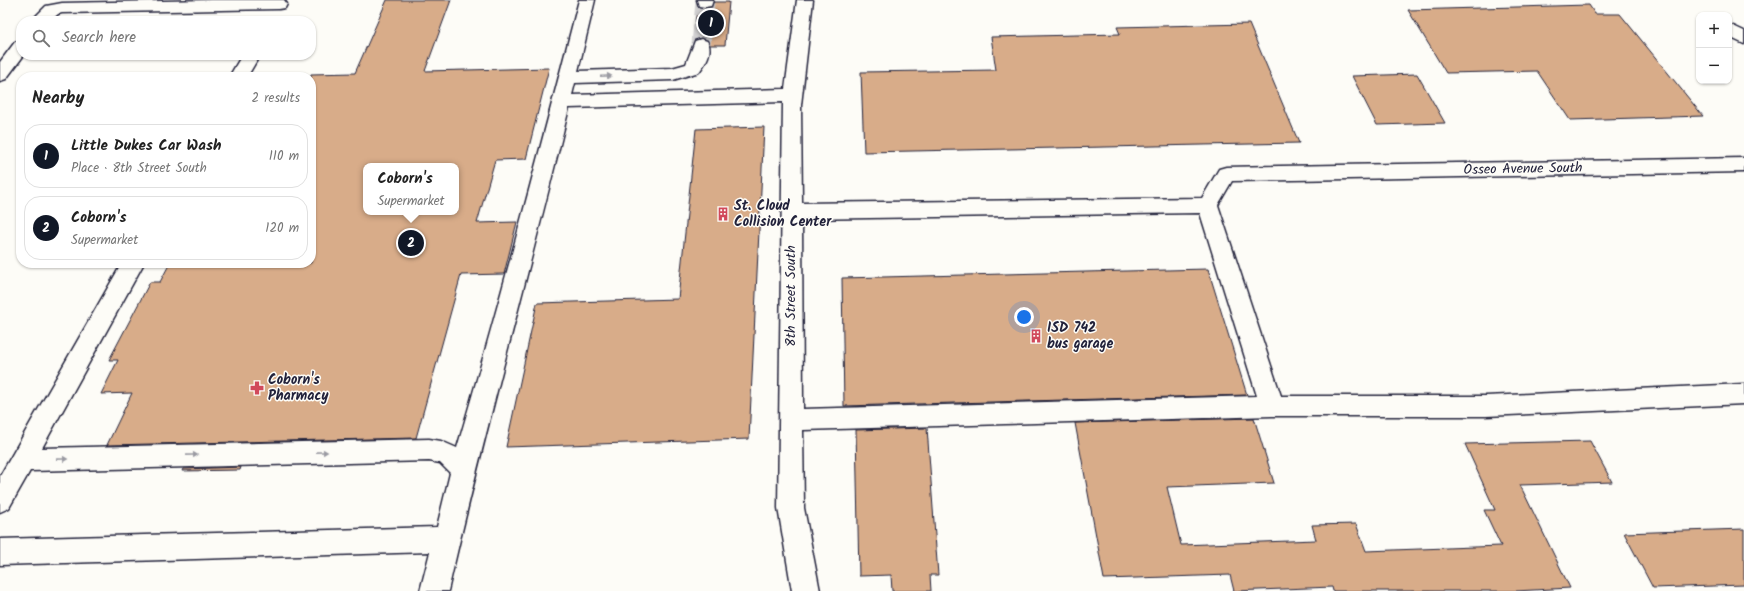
<!DOCTYPE html>
<html lang="en">
<head>
<meta charset="utf-8">
<style>
	:root { --surface:#fff; --page:#f6f6f6; --text:#222; --muted:#767676; --line:#e0e0e0; --accent:#111827 }
	body { margin:0; font-family:Kalam,sans-serif; background:var(--page); color:var(--text) }
	.controls { position:absolute; right:12px; top:12px; display:grid; overflow:hidden; border-radius:8px; box-shadow:0 1px 3px #0004 }
	.controls button { width:36px; height:36px; display:grid; place-items:center; padding:0; border:0; border-bottom:1px solid var(--line); background:var(--surface); color:var(--text); font:20px sans-serif }
	.you { position:absolute; left:1024px; top:317px; width:14px; height:14px; margin:-10px; border:3px solid #fff; border-radius:50%; background:#1a73e8; box-shadow:0 0 0 6px #1a73e833 }
	.badge { display:grid; place-items:center; width:26px; height:26px; border-radius:50%; background:var(--accent); color:#fff; font-size:13px; font-weight:700 }
	.pin { position:absolute; translate:-50% -50%; border:2px solid #fff; box-shadow:0 1px 4px #0006 }
	.popup { position:absolute; left:363px; top:163px; width:96px; height:52px; box-sizing:border-box; display:grid; place-content:center; border-radius:8px; background:var(--surface); filter:drop-shadow(0 1px 3px #0005); font-size:13px; white-space:nowrap; color:var(--muted) }
	.popup b { font-size:15px; color:var(--text) }
	.popup::after { content:''; position:absolute; left:50%; top:100%; margin-left:-8px; border:8px solid transparent; border-top-color:var(--surface) }
	.list { margin:0; padding:0; list-style:none }
	h2 { display:flex; justify-content:space-between; align-items:center; height:52px; margin:0; padding:0 16px; font-size:17px }
	h2 small { font-size:13px; font-weight:400; color:var(--muted) }
	.list li { display:grid; grid-template-columns:26px 1fr auto; gap:12px; align-items:center; box-sizing:border-box; height:64px; margin:0 8px 8px; padding:0 8px; border:1px solid var(--line); border-radius:16px }
	.list b { display:block; font-size:15px; white-space:nowrap }
	.list p { margin:0; font-size:13px; white-space:nowrap; color:var(--muted) }
	.list em { font-size:13px; font-style:normal; color:var(--muted) }
	.icon { flex:none; width:22px; height:22px; fill:none; stroke:currentColor; stroke-width:2; stroke-linecap:round; stroke-linejoin:round }
	.map { position:relative; flex:none; width:1744px; height:591px; overflow:hidden }
	.search { position:absolute; background:var(--surface); box-shadow:0 1px 3px #0004; left:16px; top:16px; width:300px; height:44px; display:flex; align-items:center; gap:10px; box-sizing:border-box; padding:0 14px; border-radius:16px; color:var(--muted); font-size:15px }
	.panel { position:absolute; background:var(--surface); box-shadow:0 1px 3px #0004; left:16px; top:72px; width:300px; height:196px; border-radius:16px }
	.map>svg:first-child { display:block }
	.building { fill:#d8ac89; stroke:#22223b; fill-rule:evenodd }
	.lines { fill:none; stroke-linecap:round; stroke-linejoin:round }
	.minor-tunnel { stroke:#d1d0d1; stroke-width:19; stroke-dasharray:19 10; stroke-linecap:butt }
	.minor-casing { stroke:#22223b; stroke-width:3 }
	.minor { fill:#fdfcf7; fill-rule:evenodd }
	.oneway { fill:#9a9aa2 }
	.labels { text-anchor:middle; dominant-baseline:central; stroke-width:3; stroke-linejoin:round; paint-order:stroke }
	.street-label { font-size:14px; fill:#22223b; stroke:#fdfcf7 }
	.poi-label { font-size:14px; font-weight:bold; fill:#22223b; stroke:#fdfcf7; text-anchor:start }
</style>
</head>
<body>
<div class="map">
<svg width="1744" height="591" viewBox="0 0 1744 591">
	<rect width="100%" height="100%" fill="#fdfcf7"/>
	<filter id="ink" filterUnits="userSpaceOnUse"><feTurbulence type="fractalNoise" baseFrequency=".025" numOctaves="2"/><feDisplacementMap in="SourceGraphic" scale="8" xChannelSelector="R" yChannelSelector="G"/><feConvolveMatrix kernelMatrix="1 2 1 2 8 2 1 2 1" color-interpolation-filters="sRGB"/></filter>
	<g filter="url(#ink)">
		<!-- building -->
		<path class="building" d="M387,0H451L425,71L549,68L526,159L495,160L477,223L517,222L504,274L461,275L416,438L107,445L132,393L101,394L118,360H109L150,282H160L170,263H311V74L355,73ZM366,166H456V212H366Z
			M714,2H729L725,45H710L707,40L701,38L694,40L697,6L705,8L711,7Z
			M1589,5L1595,14H1620L1703,116L1570,120L1537,71L1446,73L1408,10Z
			M1249,24L1299,143L864,152L861,72L996,70L991,37L1120,34L1117,27Z
			M1417,74L1445,123L1377,125L1352,76Z
			M764,127L749,439L506,447L537,303L678,299L696,129Z
			M1208,269L1247,395L844,406L842,278Z
			M1254,418L1274,483L1167,487L1181,545L1316,540L1312,525L1356,524L1366,551L1501,546L1484,510H1495L1465,444L1590,441L1612,482L1520,485L1570,588L1515,591H1333L1332,587L1234,591L1230,575L1104,579L1075,423Z
			M927,428L938,575H930L931,591H892L891,575L859,576L856,430Z
			M241,467L240,470L182,471L183,469Z
			M1744,529V585L1653,588L1624,533Z"/>
		<g class="lines">
			<!-- minor-tunnel -->
			<path class="minor-tunnel" d="M701,45L705,2"/>
			<!-- minor casing -->
			<g class="minor-casing">
				<path id="minor" d="M211,0H284L287,4L285,8L279,9L62,13L58,14L50,21H31L46,6L62,3Z
					M579,0H595L578,71L672,68L686,64L695,41L701,39L707,41C714,51 705,64 699,72L673,80L575,83L572,95L785,89L797,0H813L801,105L802,203L1202,198L1219,169L1226,167L1744,158V172L1232,181L1218,205L1281,396H1486L1744,384V404L1486,416H1272L803,430L804,508L820,591H792L778,508L783,102L569,108C530,269 485,429 448,591H420L430,552L0,565V539L437,527L450,473L440,463L429,461L30,471L9,508L0,512V476L122,263H144L42,448L429,439L441,441L457,448C501,299 540,149 579,0ZM1200,213L1257,396L803,409L802,219Z
					M697,0H713L711,6L705,7L699,6Z
					M1729,24L1744,31V44L1729,37Z
					M21,40V55H24L6,79L0,81V62L15,42Z
					M242,55H260L247,77H229Z"/>
			</g>
			<!-- minor -->
			<use href="#minor" class="minor"/>
		</g>
		<!-- one-way arrows -->
		<defs><path id="oneway-solid" d="M-6-.8H1V-3.2L6.5 0L1 3.2V.8H-6Z"/></defs>
		<g class="oneway">
			<use href="#oneway-solid" transform="translate(606 76) rotate(-2)"/>
			<use href="#oneway-solid" transform="translate(322 452) rotate(-1)"/>
			<use href="#oneway-solid" transform="translate(192 455) rotate(-1)"/>
			<use href="#oneway-solid" transform="translate(62 459) rotate(-1)"/>
		</g>
	</g>
	<!-- icons -->
	<defs>
		<g id="building-bare" transform="scale(1.08)"><path d="M-4-6H4V6H1V3H-1V6H-4ZM-2.5-4.3h1.7v1.8h-1.7ZM.8-4.3h1.7v1.8H.8ZM-2.5-1h1.7V.8h-1.7ZM.8-1h1.7V.8H.8Z" fill="#d1495b" stroke="#fdfcf7" stroke-width="2.5" paint-order="stroke"/></g>
		<g id="pharmacy-bare" transform="scale(1.08)"><path d="M-2-6h4v4h4v4h-4v4h-4v-4h-4v-4h4Z" fill="#d1495b" stroke="#fdfcf7" stroke-width="2.5" paint-order="stroke"/></g>
	</defs>
	<g fill-rule="evenodd">
		<use href="#building-bare" x="723" y="214"/>
		<use href="#building-bare" x="1036" y="336"/>
		<use href="#pharmacy-bare" x="257" y="388"/>
	</g>
	<g class="labels">
		<!-- street labels -->
		<g class="street-label">
			<text transform="translate(1523 169) rotate(-1)">Osseo Avenue South</text>
			<text transform="translate(791 296) rotate(-90)">8th Street South</text>
		</g>
		<!-- poi labels -->
		<g class="poi-label">
			<text x="734" y="206">St. Cloud<tspan x="734" dy="16">Collision Center</tspan></text>
			<text x="1047" y="328">ISD 742<tspan x="1047" dy="16">bus garage</tspan></text>
			<text x="268" y="380">Coborn's<tspan x="268" dy="16">Pharmacy</tspan></text>
		</g>
	</g>
</svg>
<div class="controls">
<button>+</button>
<button>−</button>
</div>
<div class="you"></div>
<div class="pin badge" style="left:711px;top:23px">1</div>
<div class="pin badge" style="left:411px;top:243px">2</div>
<div class="popup"><b>Coborn's</b>Supermarket</div>
<div class="search"><svg class="icon" aria-label="search" viewBox="0 0 24 24"><circle cx="10" cy="10" r="6"/><path d="M15 15l6 6"/></svg>Search here</div>
<section class="panel">
<h2>Nearby<small>2 results</small></h2>
<ul class="list">
<li><span class="badge">1</span><div><b>Little Dukes Car Wash</b><p>Place · 8th Street South</p></div><em>110 m</em></li>
<li><span class="badge">2</span><div><b>Coborn's</b><p>Supermarket</p></div><em>120 m</em></li>
</ul>
</section>
</div>
</body>
</html>
